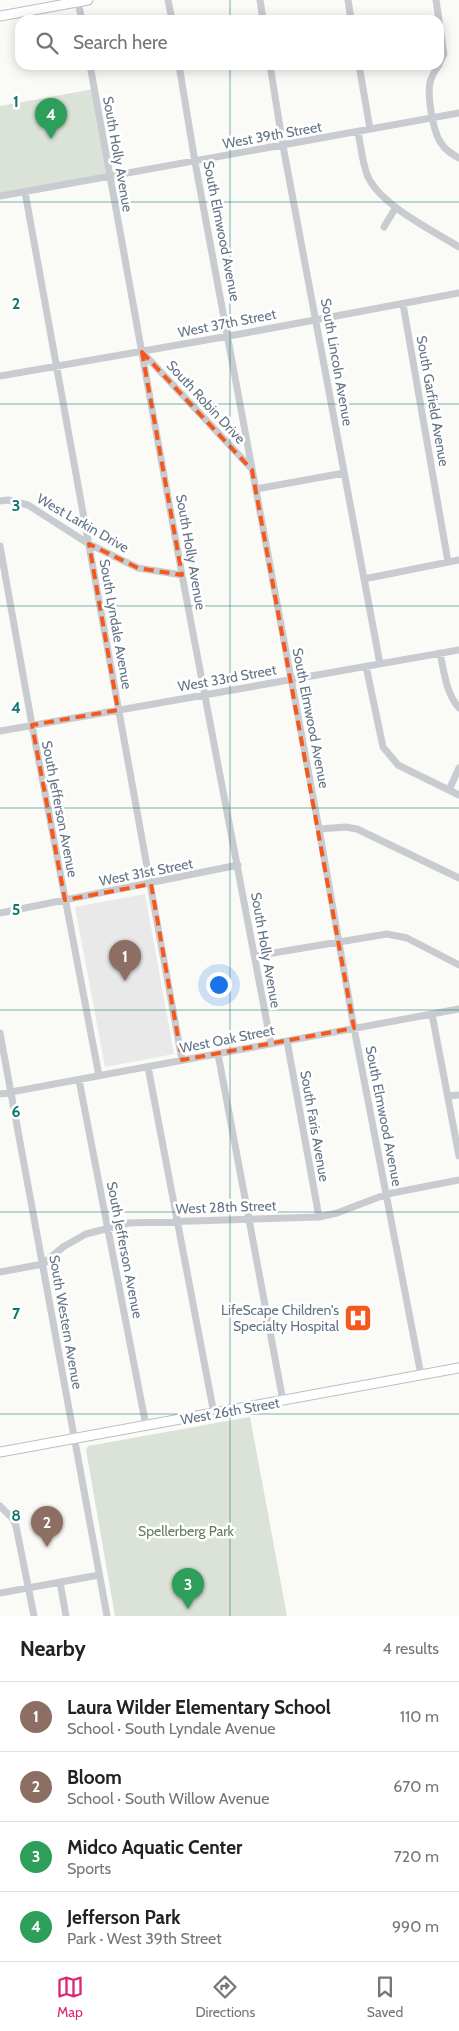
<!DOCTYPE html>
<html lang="en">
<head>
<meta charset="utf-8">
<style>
	:root { --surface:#fff; --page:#f6f6f6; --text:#222; --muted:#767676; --line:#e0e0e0; --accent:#db2777 }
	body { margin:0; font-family:Cabin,sans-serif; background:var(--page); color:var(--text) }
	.you { position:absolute; left:218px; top:984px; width:18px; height:18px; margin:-12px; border:4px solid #fff; border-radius:50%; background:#1a73e8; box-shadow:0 0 0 8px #1a73e833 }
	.badge { display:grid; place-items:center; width:32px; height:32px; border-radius:50%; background:var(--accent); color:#fff; font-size:16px; font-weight:700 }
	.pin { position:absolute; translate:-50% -41px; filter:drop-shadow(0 1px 2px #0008) }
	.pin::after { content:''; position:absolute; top:26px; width:18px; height:15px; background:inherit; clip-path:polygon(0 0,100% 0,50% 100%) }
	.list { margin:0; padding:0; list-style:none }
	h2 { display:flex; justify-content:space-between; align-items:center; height:65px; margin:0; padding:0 20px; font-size:21px }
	h2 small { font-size:16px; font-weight:400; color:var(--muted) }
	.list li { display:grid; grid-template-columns:32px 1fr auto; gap:15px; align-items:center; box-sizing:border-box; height:70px; padding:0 20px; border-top:1px solid var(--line) }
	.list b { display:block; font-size:19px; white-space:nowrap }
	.list p { margin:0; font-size:16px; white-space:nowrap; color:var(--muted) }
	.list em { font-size:16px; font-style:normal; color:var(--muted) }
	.icon { flex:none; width:28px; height:28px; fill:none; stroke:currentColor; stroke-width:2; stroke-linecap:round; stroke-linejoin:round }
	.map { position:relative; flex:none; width:459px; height:1616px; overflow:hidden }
	.search { position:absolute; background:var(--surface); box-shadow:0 2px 12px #0003; left:15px; right:15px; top:15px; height:55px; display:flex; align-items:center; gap:12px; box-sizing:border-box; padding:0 18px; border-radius:15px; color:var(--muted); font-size:19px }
	.sheet { height:345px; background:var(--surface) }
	nav { display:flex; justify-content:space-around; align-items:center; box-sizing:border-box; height:70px; border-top:1px solid var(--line); background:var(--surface); font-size:14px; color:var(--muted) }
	nav a { display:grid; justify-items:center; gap:2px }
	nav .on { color:var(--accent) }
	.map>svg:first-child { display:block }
	.built { fill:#e8e9e8 }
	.green { fill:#dbe2d8 }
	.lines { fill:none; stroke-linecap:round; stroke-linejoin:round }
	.major-casing { stroke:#babfc3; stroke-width:11 }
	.minor { stroke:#c8ccd0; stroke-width:7 }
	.major { stroke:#fff; stroke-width:9 }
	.marked { fill:none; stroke:#f5581c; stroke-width:4; stroke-dasharray:10 6; stroke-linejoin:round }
	.grid { fill:none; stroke:#0f766e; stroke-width:1; stroke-opacity:0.55 }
	.labels { text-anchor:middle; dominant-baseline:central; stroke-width:5; stroke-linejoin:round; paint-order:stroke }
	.street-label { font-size:14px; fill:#627486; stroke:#fff }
	.poi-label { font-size:14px; fill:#627486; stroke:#fff; text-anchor:end }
	.park-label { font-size:14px; fill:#667c61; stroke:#fff }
	.grid-label { font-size:16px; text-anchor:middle; font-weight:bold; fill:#0f766e; stroke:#fff; stroke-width:5; stroke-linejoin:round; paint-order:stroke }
</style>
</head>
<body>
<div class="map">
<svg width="459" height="1616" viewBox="0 0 459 1616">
	<rect width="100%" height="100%" fill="#fafaf7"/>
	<!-- built -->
	<path class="built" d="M145,894L174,1054L105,1067L75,907Z"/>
	<!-- green -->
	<path class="green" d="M94,89L110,177L0,197V106Z
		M250,1417L287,1616H115L86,1450L88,1446Z"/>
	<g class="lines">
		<!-- major casing -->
		<g class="major-casing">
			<path id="major" d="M0,16L88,0
				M0,1452L459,1368"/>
		</g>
		<!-- minor -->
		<path class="minor" d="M168,0L172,20
			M260,0L263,20
			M348,0L351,20
			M436,0L444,54L439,64
			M78,2L82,20
			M90,65L182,575L271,1044
			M179,65L195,162L319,829L354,1028L421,1375
			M270,65L283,146L380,664
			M359,65L370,129
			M439,65C436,69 433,74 431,79C426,92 433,132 441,143C445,150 452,154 459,158
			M358,132C361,146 362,163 368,177C382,206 432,230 459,247
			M25,192L182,1060
			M0,196L459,113
			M384,227L396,207
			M403,304L448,562
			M143,353L252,469
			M0,376L229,336L459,293
			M256,489L344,473
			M0,501L8,500L28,505L89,544L138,568L182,575
			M0,546L32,725L99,1076
			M364,579L459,560
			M440,653C444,672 446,693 459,708
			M366,666L383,747L398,765L459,795
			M0,731L459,650
			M449,790L459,768
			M319,829L346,827L357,829L459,878
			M0,913L238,865
			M255,956L387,934L407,938L459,965
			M432,1014L459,1156
			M0,1033L107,1616
			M287,1041L319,1217
			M218,1054L283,1401
			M148,1067L214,1414
			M79,1080L146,1426
			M0,1094L459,1009
			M448,1096L459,1095
			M0,1272L43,1264L63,1247L86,1234L129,1223L319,1217L337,1213L387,1194L459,1180
			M0,1506L13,1519L16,1526L34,1616
			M60,1582L66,1616
			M0,1593L99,1575"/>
		<!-- major -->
		<use href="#major" class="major"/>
	</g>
	<!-- marked area -->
	<path class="marked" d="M142,352L252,470L354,1028L182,1060L151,884L65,900L32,725L118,710L89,544L138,568L182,575Z"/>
	<!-- grid -->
	<path class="grid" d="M230,0V20M230,65V1616M0,202H459M0,404H459M0,606H459M0,808H459M0,1010H459M0,1212H459M0,1414H459"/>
	<!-- icons -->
	<defs>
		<g id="hospital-square" transform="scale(1.4375)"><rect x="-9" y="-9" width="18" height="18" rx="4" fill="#f5581c" stroke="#fff"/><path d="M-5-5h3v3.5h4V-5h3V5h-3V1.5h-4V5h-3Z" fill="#fff"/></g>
	</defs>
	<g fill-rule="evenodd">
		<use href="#hospital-square" x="358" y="1318"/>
	</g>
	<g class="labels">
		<!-- street labels -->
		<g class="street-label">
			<text transform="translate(272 135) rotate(-10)">West 39th Street</text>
			<text transform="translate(118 154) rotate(80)">South Holly Avenue</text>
			<text transform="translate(222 231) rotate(79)">South Elmwood Avenue</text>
			<text transform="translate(227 323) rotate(-11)">West 37th Street</text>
			<text transform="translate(337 362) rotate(80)">South Lincoln Avenue</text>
			<text transform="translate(433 401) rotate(80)">South Garfield Avenue</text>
			<text transform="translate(206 402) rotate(47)">South Robin Drive</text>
			<text transform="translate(83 523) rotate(30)">West Larkin Drive</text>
			<text transform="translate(191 552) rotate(80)">South Holly Avenue</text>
			<text transform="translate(116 624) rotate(80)">South Lyndale Avenue</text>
			<text transform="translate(227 678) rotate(-10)">West 33rd Street</text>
			<text transform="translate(311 718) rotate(79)">South Elmwood Avenue</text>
			<text transform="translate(60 809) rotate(79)">South Jefferson Avenue</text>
			<text transform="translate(146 872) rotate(-11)">West 31st Street</text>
			<text transform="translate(266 950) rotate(80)">South Holly Avenue</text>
			<text transform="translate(227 1039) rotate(-11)">West Oak Street</text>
			<text transform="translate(384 1116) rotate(79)">South Elmwood Avenue</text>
			<text transform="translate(315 1126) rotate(80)">South Faris Avenue</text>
			<text transform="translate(226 1207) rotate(-2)">West 28th Street</text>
			<text transform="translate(125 1250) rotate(79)">South Jefferson Avenue</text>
			<text transform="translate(66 1322) rotate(80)">South Western Avenue</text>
			<text transform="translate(230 1411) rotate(-10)">West 26th Street</text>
		</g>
		<!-- poi labels -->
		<g class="poi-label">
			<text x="339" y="1310">LifeScape Children's<tspan x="339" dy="16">Specialty Hospital</tspan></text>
		</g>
		<!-- park labels -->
		<g class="park-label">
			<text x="186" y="1531">Spellerberg Park</text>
		</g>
	</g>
	<g class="grid-label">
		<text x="16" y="107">1</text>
		<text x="16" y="309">2</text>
		<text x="16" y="511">3</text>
		<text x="16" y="713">4</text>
		<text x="16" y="915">5</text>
		<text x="16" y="1117">6</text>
		<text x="16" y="1319">7</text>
		<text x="16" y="1521">8</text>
	</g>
</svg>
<div class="you"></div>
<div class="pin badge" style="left:125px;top:981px;background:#8d6e63">1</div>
<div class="pin badge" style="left:47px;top:1547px;background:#8d6e63">2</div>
<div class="pin badge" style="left:188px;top:1609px;background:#2e9e5b">3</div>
<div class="pin badge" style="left:51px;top:139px;background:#2e9e5b">4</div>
<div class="search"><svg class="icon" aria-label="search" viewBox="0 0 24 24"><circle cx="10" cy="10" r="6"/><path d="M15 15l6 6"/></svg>Search here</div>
</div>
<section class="sheet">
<h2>Nearby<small>4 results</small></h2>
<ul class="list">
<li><span class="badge" style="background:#8d6e63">1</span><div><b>Laura Wilder Elementary School</b><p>School · South Lyndale Avenue</p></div><em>110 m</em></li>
<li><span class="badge" style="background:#8d6e63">2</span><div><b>Bloom</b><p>School · South Willow Avenue</p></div><em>670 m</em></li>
<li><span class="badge" style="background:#2e9e5b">3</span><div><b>Midco Aquatic Center</b><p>Sports</p></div><em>720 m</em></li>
<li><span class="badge" style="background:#2e9e5b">4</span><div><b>Jefferson Park</b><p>Park · West 39th Street</p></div><em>990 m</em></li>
</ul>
</section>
<nav>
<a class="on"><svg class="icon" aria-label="map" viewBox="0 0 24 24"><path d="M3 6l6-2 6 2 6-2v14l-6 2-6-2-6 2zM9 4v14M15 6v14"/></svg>Map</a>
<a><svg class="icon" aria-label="directions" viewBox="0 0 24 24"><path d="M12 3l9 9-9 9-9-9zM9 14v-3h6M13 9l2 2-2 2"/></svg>Directions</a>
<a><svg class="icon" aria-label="saved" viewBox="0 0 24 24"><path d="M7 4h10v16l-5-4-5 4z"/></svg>Saved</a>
</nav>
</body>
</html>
